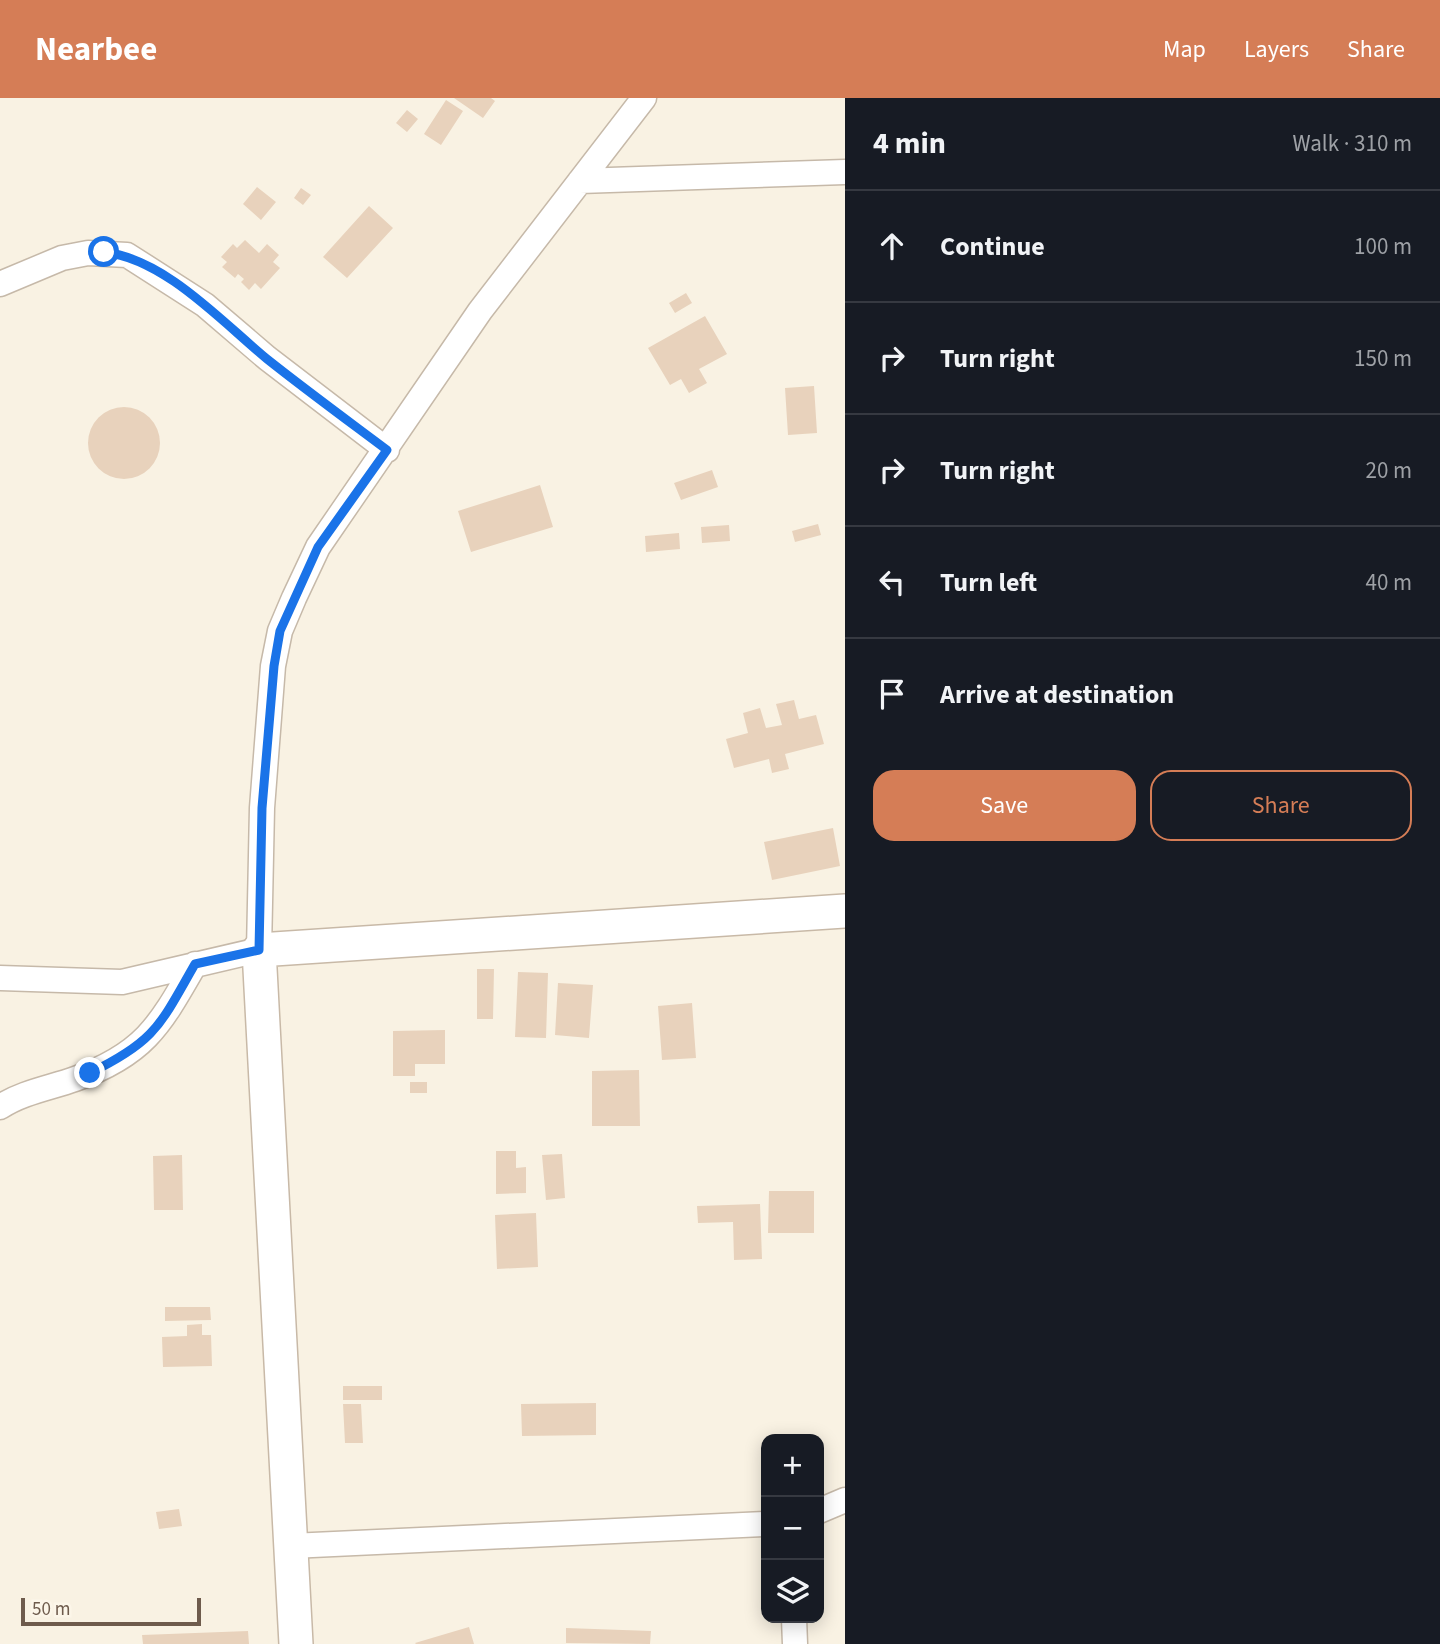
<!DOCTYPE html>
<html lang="en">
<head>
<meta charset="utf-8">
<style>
	:root { --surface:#171b24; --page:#20242c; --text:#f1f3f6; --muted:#9ea1a6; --line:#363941; --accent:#d57d56 }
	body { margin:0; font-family:"Source Sans 3",sans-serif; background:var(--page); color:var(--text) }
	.controls { position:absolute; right:21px; bottom:21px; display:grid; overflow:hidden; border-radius:14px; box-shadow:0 4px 18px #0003 }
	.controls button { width:63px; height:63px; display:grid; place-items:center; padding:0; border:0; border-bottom:2px solid var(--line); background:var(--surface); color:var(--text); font:35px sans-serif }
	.scale { position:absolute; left:21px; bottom:18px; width:180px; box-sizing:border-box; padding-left:7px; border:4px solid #6e5b4c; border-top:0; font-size:19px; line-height:24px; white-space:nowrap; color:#6e5b4c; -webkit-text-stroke:5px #fcf6e9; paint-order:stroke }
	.stop { position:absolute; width:21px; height:21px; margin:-16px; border:5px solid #1a73e8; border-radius:50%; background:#fff }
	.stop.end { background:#1a73e8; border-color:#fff; box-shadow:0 2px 7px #0008 }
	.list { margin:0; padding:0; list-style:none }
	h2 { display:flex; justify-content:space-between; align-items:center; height:91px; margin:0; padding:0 28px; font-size:30px }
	h2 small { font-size:23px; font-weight:400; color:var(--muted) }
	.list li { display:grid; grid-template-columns:46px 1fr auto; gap:21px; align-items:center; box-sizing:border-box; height:112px; padding:0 28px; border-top:2px solid var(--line) }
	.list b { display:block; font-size:26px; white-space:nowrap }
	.list em { font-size:23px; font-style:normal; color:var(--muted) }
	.actions { display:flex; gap:14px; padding:21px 28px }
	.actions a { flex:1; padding:16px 0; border:2px solid var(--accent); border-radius:21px; text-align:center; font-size:24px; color:var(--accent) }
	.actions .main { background:var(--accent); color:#fff }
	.icon { flex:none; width:38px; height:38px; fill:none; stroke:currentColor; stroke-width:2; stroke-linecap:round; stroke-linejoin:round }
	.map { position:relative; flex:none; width:845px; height:1546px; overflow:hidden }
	header { display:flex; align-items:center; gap:42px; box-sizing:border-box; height:98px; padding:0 35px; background:var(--accent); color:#fff }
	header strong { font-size:33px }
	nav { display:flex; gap:38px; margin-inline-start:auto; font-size:24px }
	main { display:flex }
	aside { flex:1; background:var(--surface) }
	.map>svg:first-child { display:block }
	.building { fill:#e8d2bc }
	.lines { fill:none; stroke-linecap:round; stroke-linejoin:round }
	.street-casing { stroke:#c6b9a9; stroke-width:27 }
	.secondary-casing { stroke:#c8b9a7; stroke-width:36 }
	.street { stroke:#fff; stroke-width:24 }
	.secondary { stroke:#fff; stroke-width:33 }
	.route { stroke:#1a73e8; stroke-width:9 }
</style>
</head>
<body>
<header>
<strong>Nearbee</strong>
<nav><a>Map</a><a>Layers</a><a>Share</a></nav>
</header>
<main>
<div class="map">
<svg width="845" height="1546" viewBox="0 0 845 1546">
	<rect width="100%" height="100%" fill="#f9f2e3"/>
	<!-- building -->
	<path class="building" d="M454,0H491L495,3L483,20Z
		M446,2L463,13L441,47L424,36Z
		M407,12L418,21L407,34L396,25Z
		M257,89L276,104L261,122L243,106Z
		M301,90L311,97L303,107L294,100Z
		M369,108L393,130L347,180L323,159Z
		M245,142L259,155L267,146L279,157L273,164L280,170L261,191L255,185L249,192L241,184L244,181L238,176L235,180L222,169L227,164L221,159L233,146L237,150Z
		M686,195L692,205L675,215L669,205Z
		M705,218L727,256L699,271L707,285L689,295L681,281L670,287L648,250Z
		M814,288L817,335L788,337L785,290Z
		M88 345a36 36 0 1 1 72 0a36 36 0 1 1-72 0Z
		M712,372L718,389L681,402L674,385Z
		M540,387L553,429L471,454L458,413Z
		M818,426L821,437L795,444L792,433Z
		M729,427L730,443L702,445L701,429Z
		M679,435L680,451L646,454L645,438Z
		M794,602L799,621L816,617L824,646L785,656L789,671L772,675L769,661L734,670L726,641L748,635L743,615L760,610L766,630L782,627L776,606Z
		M833,730L840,768L772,782L764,744Z
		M477,871H494L493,921H477Z
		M518,874L548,875L546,940L515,939Z
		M558,885L593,887L589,940L555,937Z
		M692,905L696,960L662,962L658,908Z
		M445,932V966H415V978H393V933Z
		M639,972L640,1028H592V973Z
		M410,984H427V995H410Z
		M496,1053H516V1070L526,1069V1095L496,1096Z
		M562,1056L565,1100L546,1102L542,1057Z
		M182,1057L183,1112H154L153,1058Z
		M769,1093H814V1135H768Z
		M760,1106L762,1161L734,1162L733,1124L698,1125L697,1108Z
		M536,1115L538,1169L497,1171L495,1117Z
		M165,1209H210L211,1222L165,1223Z
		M202,1226V1237H211L212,1268L163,1269L162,1239L187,1238V1227Z
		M343,1288H382V1302H343Z
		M596,1305V1337L522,1338L521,1306Z
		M343,1306H361L363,1345H345Z
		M179,1411L182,1428L159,1431L156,1414Z
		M469,1529L474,1546H416L415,1545Z
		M566,1530L651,1533L650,1546L566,1545Z
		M248,1533L249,1546H143L142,1537Z"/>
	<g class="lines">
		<!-- street casing -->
		<g class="street-casing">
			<path id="street" d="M580,83L845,74
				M0,186L62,160L88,155L127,157L205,207L267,260L387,352
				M0,880L122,884L259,852L262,710L273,568L280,533L294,500L318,449L480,213L644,0
				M0,1009C23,994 50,990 75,981C145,956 160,927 195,866
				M819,1413L845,1402
				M291,1448L766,1426
				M794,1520L795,1546"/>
		</g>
		<!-- secondary casing -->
		<g class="secondary-casing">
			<path id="secondary" d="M296,1546L259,852L845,813"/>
		</g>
		<!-- street -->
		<use href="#street" class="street"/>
		<!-- secondary -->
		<use href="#secondary" class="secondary"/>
	</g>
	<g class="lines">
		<!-- route -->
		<path class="route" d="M90,975C156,943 160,927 195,866L259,852L262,710L274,568L280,533L318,449L387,352C347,322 306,292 267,261C221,223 165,161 104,154"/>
	</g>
</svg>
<div class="controls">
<button>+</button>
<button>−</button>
<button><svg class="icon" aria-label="layers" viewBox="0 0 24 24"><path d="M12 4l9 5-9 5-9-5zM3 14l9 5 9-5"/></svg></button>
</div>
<div class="scale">50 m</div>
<div class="stop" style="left:104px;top:154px"></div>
<div class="stop end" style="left:90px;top:975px"></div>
</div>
<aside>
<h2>4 min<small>Walk · 310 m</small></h2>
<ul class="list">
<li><svg class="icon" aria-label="ahead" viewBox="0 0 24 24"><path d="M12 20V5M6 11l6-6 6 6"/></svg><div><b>Continue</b></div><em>100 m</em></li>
<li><svg class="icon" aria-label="right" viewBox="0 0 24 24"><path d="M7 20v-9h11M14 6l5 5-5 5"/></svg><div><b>Turn right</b></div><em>150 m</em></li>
<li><svg class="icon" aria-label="right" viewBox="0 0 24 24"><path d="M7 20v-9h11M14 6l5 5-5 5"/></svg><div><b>Turn right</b></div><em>20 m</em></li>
<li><svg class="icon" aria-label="left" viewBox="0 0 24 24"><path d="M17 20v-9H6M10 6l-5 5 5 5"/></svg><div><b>Turn left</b></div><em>40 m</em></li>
<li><svg class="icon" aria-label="arrive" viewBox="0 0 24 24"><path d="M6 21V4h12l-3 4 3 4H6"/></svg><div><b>Arrive at destination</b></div></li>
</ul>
<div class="actions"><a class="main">Save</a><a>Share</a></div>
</aside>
</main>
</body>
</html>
